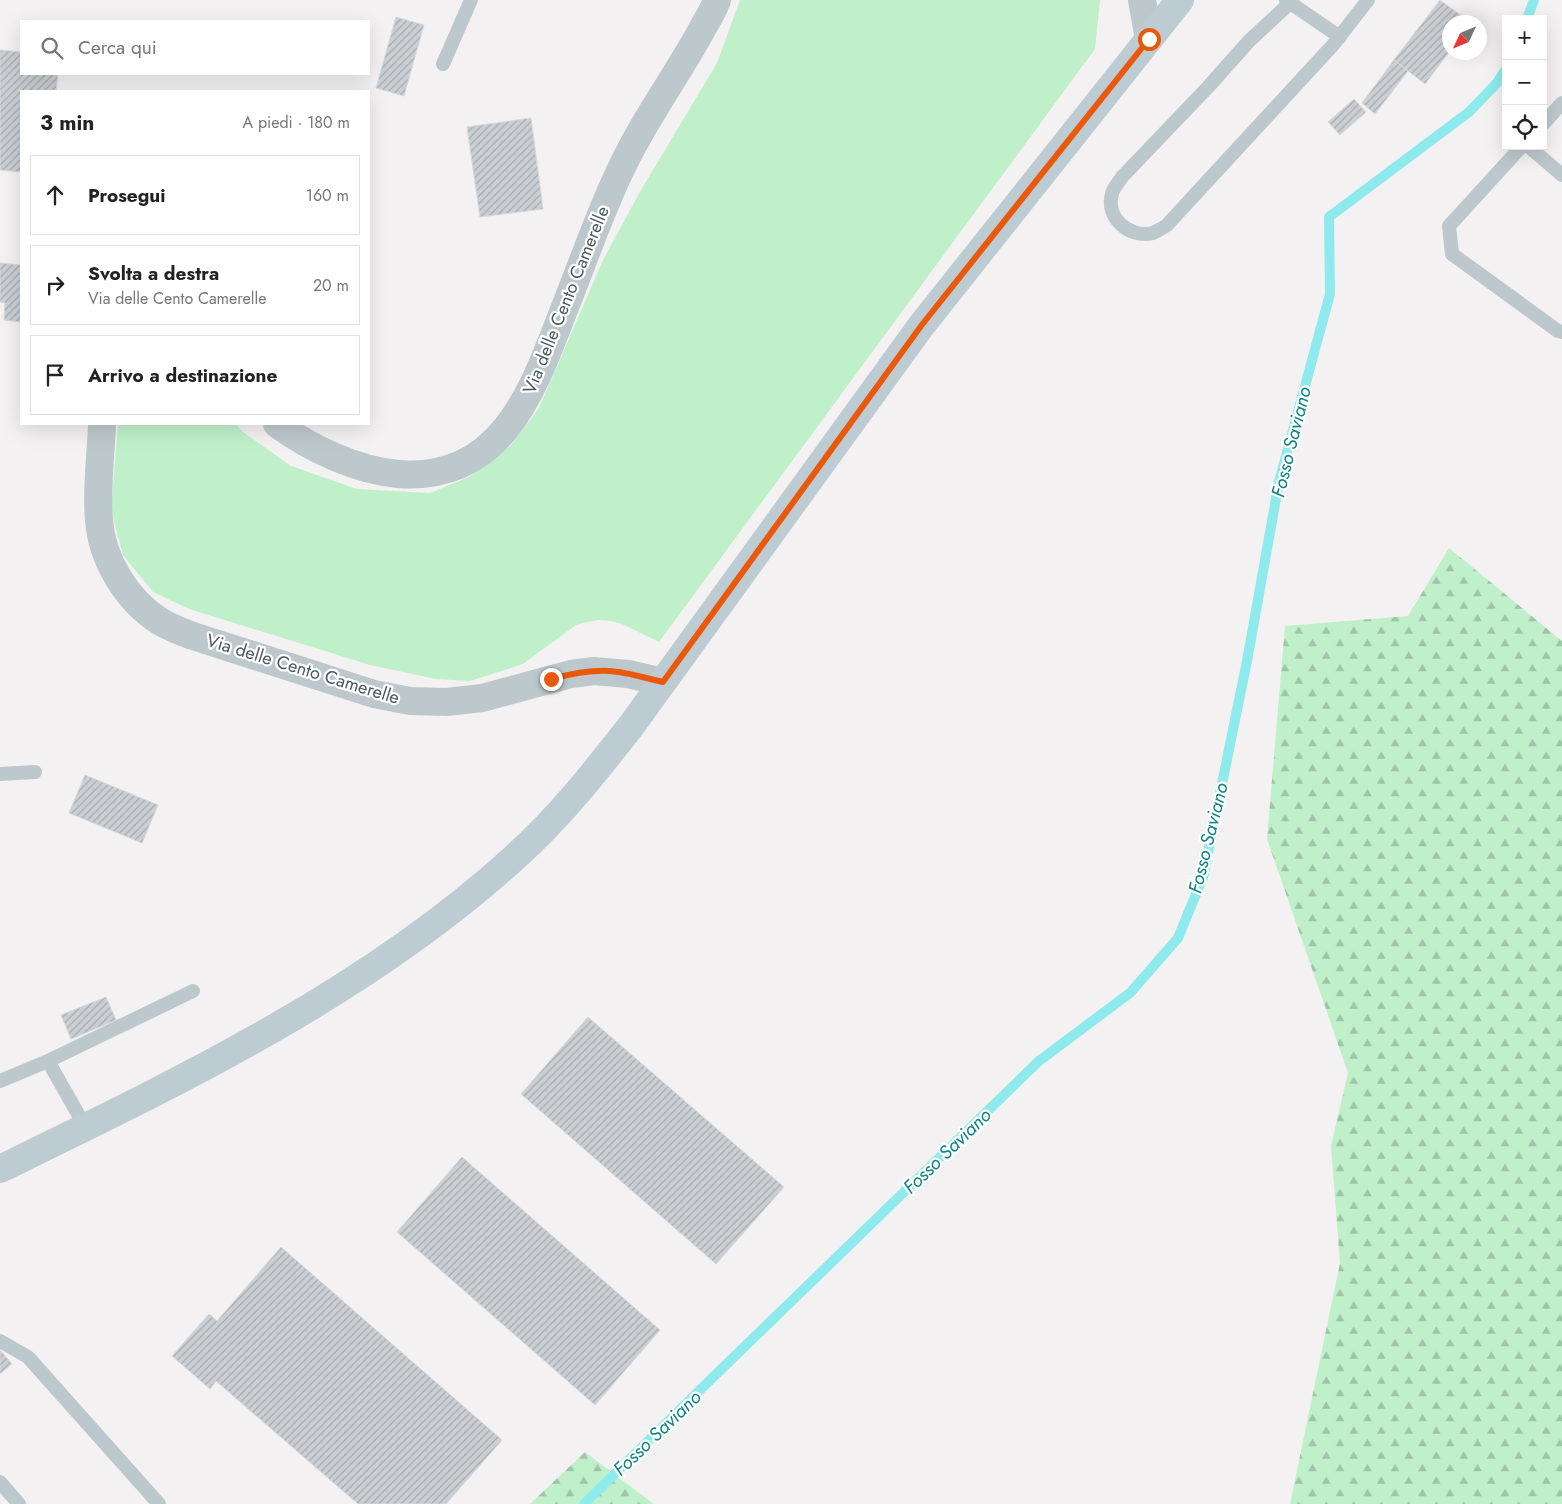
<!DOCTYPE html>
<html lang="it">
<head>
<meta charset="utf-8">
<style>
	:root { --surface:#fff; --page:#f2f2f2; --text:#222; --muted:#767676; --line:#e0e0e0 }
	body { margin:0; font-family:Jost,sans-serif; background:var(--page); color:var(--text) }
	.controls { position:absolute; right:15px; top:15px; display:grid; overflow:hidden; border-radius:0px; box-shadow:0 5px 20px #0002 }
	.controls button { width:45px; height:45px; display:grid; place-items:center; padding:0; border:0; border-bottom:1px solid var(--line); background:var(--surface); color:var(--text); font:25px sans-serif }
	.compass { position:absolute; left:1442px; top:15px; width:45px; height:45px; border-radius:50%; background:var(--surface); box-shadow:0 5px 20px #0002; rotate:226deg }
	.stop { position:absolute; width:15px; height:15px; margin:-11px; border:4px solid #ea580c; border-radius:50%; background:#fff }
	.stop.end { background:#ea580c; border-color:#fff; box-shadow:0 1px 5px #0008 }
	.list { margin:0; padding:0; list-style:none }
	h2 { display:flex; justify-content:space-between; align-items:center; height:65px; margin:0; padding:0 20px; font-size:21px }
	h2 small { font-size:16px; font-weight:400; color:var(--muted) }
	.list li { display:grid; grid-template-columns:32px 1fr auto; gap:15px; align-items:center; box-sizing:border-box; height:80px; margin:0 10px 10px; padding:0 10px; border:1px solid var(--line); border-radius:0px }
	.list b { display:block; font-size:19px; white-space:nowrap }
	.list p { margin:0; font-size:16px; white-space:nowrap; color:var(--muted) }
	.list em { font-size:16px; font-style:normal; color:var(--muted) }
	.icon { flex:none; width:28px; height:28px; fill:none; stroke:currentColor; stroke-width:2; stroke-linecap:round; stroke-linejoin:round }
	.map { position:relative; flex:none; width:1562px; height:1504px; overflow:hidden }
	.search { position:absolute; background:var(--surface); box-shadow:0 5px 20px #0002; left:20px; top:20px; width:350px; height:55px; display:flex; align-items:center; gap:12px; box-sizing:border-box; padding:0 18px; border-radius:0px; color:var(--muted); font-size:19px }
	.panel { position:absolute; background:var(--surface); box-shadow:0 5px 20px #0002; left:20px; top:90px; width:350px; height:335px; border-radius:0px }
	.map>svg:first-child { display:block }
	.green { fill:#c0f0ca }
	.forest { fill:url(#forest-firs) }
	.lines { fill:none; stroke-linecap:round; stroke-linejoin:round }
	.stream { stroke:#8eeaed; stroke-width:10 }
	.building { fill:url(#building-hatch); stroke:#d5d8dc }
	.service { stroke:#bdc8cd; stroke-width:14 }
	.minor { stroke:#bdc8cd; stroke-width:28 }
	.secondary { stroke:#bdcbd2; stroke-width:28 }
	.route { stroke:#ea580c; stroke-width:6 }
	.labels { text-anchor:middle; dominant-baseline:central; stroke-width:4.5; stroke-linejoin:round; paint-order:stroke }
	.street-label { font-size:18px; fill:#49585f; stroke:#fff }
	.water-label { font-size:19px; font-style:italic; fill:#0d8387; stroke:#fff }
</style>
</head>
<body>
<div class="map">
<svg width="1562" height="1504" viewBox="0 0 1562 1504">
	<defs>
		<pattern id="forest-firs" width="22" height="20" patternUnits="userSpaceOnUse" patternTransform="scale(1.25)"><rect width="22" height="20" fill="#c0f0ca"/><path d="M5 1l3.5 6h-7zM16 11l3.5 6h-7z" fill="#9ec5a7"/></pattern>
		<pattern id="building-hatch" width="6" height="6" patternUnits="userSpaceOnUse" patternTransform="scale(1.25)"><rect width="6" height="6" fill="#cbcfd3"/><path d="M-1 1l2-2M0 6l6-6M5 7l2-2" fill="none" stroke="#a7abae"/></pattern>
	</defs>
	<rect width="100%" height="100%" fill="#f3f1f1"/>
	<!-- green -->
	<path class="green" d="M740,0H1100L1095,49L659,642L622,624L611,621L599,620L587,622L576,625L523,664L470,681L436,679L370,665L189,609L153,592L123,555L111,510L118,424H236L243,432L291,466L357,489L430,493L471,476L511,445L539,408L603,260L641,190L717,63Z"/>
	<!-- forest -->
	<path class="forest" d="M1449,548L1562,641V1504H1290L1340,1263L1331,1146L1348,1073L1267,839L1285,626L1408,616Z
		M585,1452L654,1504H530Z"/>
	<g class="lines">
		<!-- stream -->
		<path class="stream" d="M1527,19L1534,0
			M584,1504L702,1388L1039,1061L1130,993L1178,938L1203,877L1247,661L1279,482L1330,294L1329,217L1469,112L1497,83L1506,69"/>
	</g>
	<!-- building -->
	<path class="building" d="M1440,0L1470,22H1450V51L1425,84L1394,60Z
		M396,17L424,25L404,96L376,88Z
		M0,50L21,52V74H58L56,91H21V172L0,170Z
		M1394,60L1408,71L1375,114L1362,103Z
		M1354,99L1366,112L1340,135L1328,122Z
		M531,118L543,209L480,217L467,127Z
		M0,263L21,265V322L4,320L5,303L0,302Z
		M85,775L158,805L142,843L69,813Z
		M106,997L116,1020L71,1039L61,1015Z
		M588,1017L784,1187L716,1264L521,1094Z
		M462,1157L660,1330L595,1405L397,1232Z
		M281,1247L502,1440L446,1504H358L216,1381L210,1389L172,1356L209,1314L217,1321Z
		M0,1350L12,1364L0,1374Z"/>
	<g class="lines">
		<!-- service -->
		<path class="service" d="M1286,0L1340,37
			M1290,3L1249,41L1209,86L1122,177C1119,182 1113,188 1112,194C1105,218 1130,239 1153,233C1157,231 1163,228 1167,225L1333,45L1368,0
			M443,64L471,0
			M1543,124L1562,103
			M1522,146L1449,226L1452,254L1558,331L1562,332
			M1528,146L1562,175
			M0,774L35,772
			M48,1061L193,991
			M0,1081L48,1061L86,1128
			M0,1341L28,1357L159,1504
			M0,1482L19,1504"/>
		<!-- minor -->
		<path class="minor" d="M1142,0L1149,39
			M102,424C101,455 96,489 99,520C102,560 127,601 161,622C171,628 182,632 193,636L374,694L410,701L447,702L482,698L571,674L594,671L628,674L663,682
			M277,424C311,449 356,470 398,474C504,482 534,387 565,307C583,262 599,215 620,171C642,123 674,80 700,33C705,23 713,12 717,0"/>
		<!-- secondary -->
		<path class="secondary" d="M0,1169C177,1083 367,992 514,858C558,819 595,772 631,726L921,326L1180,0"/>
	</g>
	<g class="lines">
		<!-- route -->
		<path class="route" d="M551,679C570,674 590,670 609,671C627,672 645,678 663,682L921,326L1149,39"/>
	</g>
	<g class="labels">
		<!-- street labels -->
		<g class="street-label">
			<text transform="translate(566 300) rotate(-68)">Via delle Cento Camerelle</text>
			<text transform="translate(303 669) rotate(17)">Via delle Cento Camerelle</text>
		</g>
		<!-- water labels -->
		<g class="water-label">
			<text transform="translate(1291 442) rotate(-76)">Fosso Saviano</text>
			<text transform="translate(1208 838) rotate(-76)">Fosso Saviano</text>
			<text transform="translate(947 1151) rotate(-44)">Fosso Saviano</text>
			<text transform="translate(657 1433) rotate(-44)">Fosso Saviano</text>
		</g>
	</g>
</svg>
<div class="controls">
<button>+</button>
<button>−</button>
<button><svg class="icon" aria-label="locate" viewBox="0 0 24 24"><circle cx="12" cy="12" r="6"/><path d="M12 2v4M12 18v4M2 12h4M18 12h4"/></svg></button>
</div>
<svg class="compass" viewBox="-18 -18 36 36"><path d="M0-13l5 13h-10z" fill="#e53935"/><path d="M0 13l5-13h-10z" fill="#767676"/></svg>
<div class="stop" style="left:1149px;top:39px"></div>
<div class="stop end" style="left:551px;top:679px"></div>
<div class="search"><svg class="icon" aria-label="search" viewBox="0 0 24 24"><circle cx="10" cy="10" r="6"/><path d="M15 15l6 6"/></svg>Cerca qui</div>
<section class="panel">
<h2>3 min<small>A piedi · 180 m</small></h2>
<ul class="list">
<li><svg class="icon" aria-label="ahead" viewBox="0 0 24 24"><path d="M12 20V5M6 11l6-6 6 6"/></svg><div><b>Prosegui</b></div><em>160 m</em></li>
<li><svg class="icon" aria-label="right" viewBox="0 0 24 24"><path d="M7 20v-9h11M14 6l5 5-5 5"/></svg><div><b>Svolta a destra</b><p>Via delle Cento Camerelle</p></div><em>20 m</em></li>
<li><svg class="icon" aria-label="arrive" viewBox="0 0 24 24"><path d="M6 21V4h12l-3 4 3 4H6"/></svg><div><b>Arrivo a destinazione</b></div></li>
</ul>
</section>
</div>
</body>
</html>
